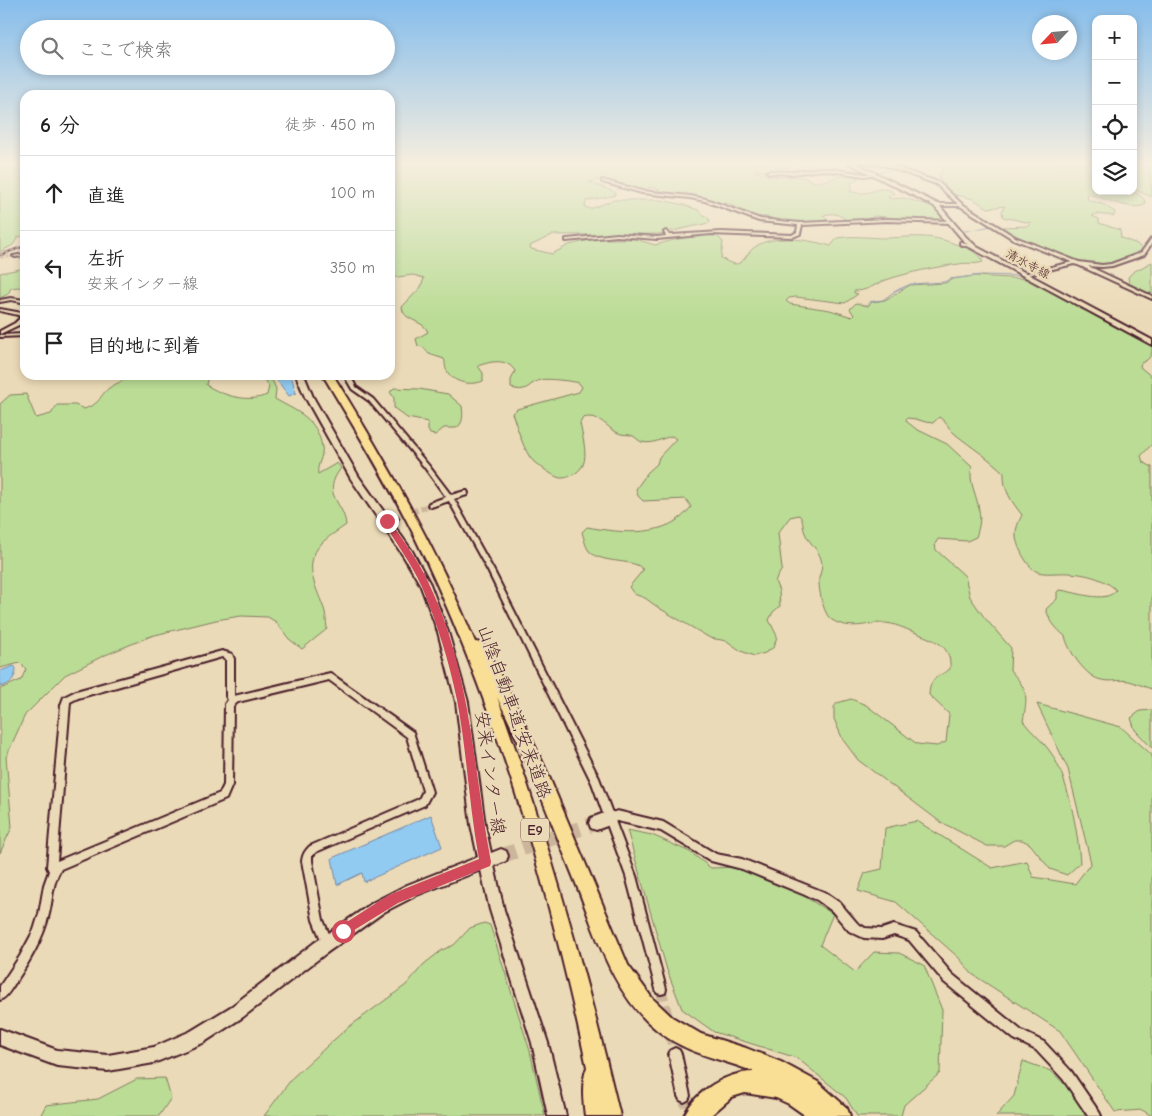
<!DOCTYPE html>
<html lang="ja">
<head>
<meta charset="utf-8">
<style>
	:root { --surface:#fff; --page:#f6f6f6; --text:#222; --muted:#767676; --line:#e0e0e0 }
	body { margin:0; font-family:"Comic Neue","Klee One",sans-serif; background:var(--page); color:var(--text) }
	.controls { position:absolute; right:15px; top:15px; display:grid; overflow:hidden; border-radius:10px; box-shadow:0 2px 8px #0003 }
	.controls button { width:45px; height:45px; display:grid; place-items:center; padding:0; border:0; border-bottom:1px solid var(--line); background:var(--surface); color:var(--text); font:25px sans-serif }
	.compass { position:absolute; left:1032px; top:15px; width:45px; height:45px; border-radius:50%; background:var(--surface); box-shadow:0 2px 8px #0003; rotate:244deg }
	.stop { position:absolute; width:15px; height:15px; margin:-11px; border:4px solid #d1495b; border-radius:50%; background:#fff }
	.stop.end { background:#d1495b; border-color:#fff; box-shadow:0 1px 5px #0008 }
	.list { margin:0; padding:0; list-style:none }
	h2 { display:flex; justify-content:space-between; align-items:center; height:65px; margin:0; padding:0 20px; font-size:21px }
	h2 small { font-size:16px; font-weight:400; color:var(--muted) }
	.list li { display:grid; grid-template-columns:32px 1fr auto; gap:15px; align-items:center; box-sizing:border-box; height:75px; padding:0 20px; border-top:1px solid var(--line) }
	.list b { display:block; font-size:19px; white-space:nowrap }
	.list p { margin:0; font-size:16px; white-space:nowrap; color:var(--muted) }
	.list em { font-size:16px; font-style:normal; color:var(--muted) }
	.icon { flex:none; width:28px; height:28px; fill:none; stroke:currentColor; stroke-width:2; stroke-linecap:round; stroke-linejoin:round }
	.map { position:relative; flex:none; width:1152px; height:1116px; overflow:hidden }
	.search { position:absolute; background:var(--surface); box-shadow:0 2px 8px #0003; left:20px; top:20px; width:375px; height:55px; display:flex; align-items:center; gap:12px; box-sizing:border-box; padding:0 18px; border-radius:28px; color:var(--muted); font-size:19px }
	.panel { position:absolute; background:var(--surface); box-shadow:0 2px 8px #0003; left:20px; top:90px; width:375px; height:290px; border-radius:15px }
	.map>svg:first-child { display:block }
	.green { fill:#badc95; stroke:#827e60 }
	.water { fill:#92cbf1; stroke:#7586a2 }
	.lines { fill:none; stroke-linecap:round; stroke-linejoin:round }
	.stream { stroke:#7586a2; stroke-width:1 }
	.street-tunnel-far2 { stroke:#cbb59b; stroke-width:4; stroke-dasharray:4 2; stroke-linecap:butt }
	.street-tunnel-far1 { stroke:#cbb59b; stroke-width:6; stroke-dasharray:6 3; stroke-linecap:butt }
	.street-tunnel { stroke:#cbb59b; stroke-width:11; stroke-dasharray:11 5; stroke-linecap:butt }
	.secondary-tunnel { stroke:#cbb59b; stroke-width:15; stroke-dasharray:15 8; stroke-linecap:butt }
	.street-casing { stroke:#4a1f2b; stroke-width:4 }
	.secondary-casing { stroke:#4a1f2b; stroke-width:4 }
	.highway-casing { stroke:#4a1f2b; stroke-width:4 }
	.street { fill:#ebdab7; fill-rule:evenodd }
	.secondary { fill:#ebdab7; fill-rule:evenodd }
	.highway { fill:#f9df96; fill-rule:evenodd }
	.rail-casing { stroke:#4a1f2b; stroke-width:2.5 }
	.rail { stroke:#ebdab7; stroke-width:1; stroke-dasharray:3; stroke-linecap:butt }
	.route { fill:#d1495b }
	.labels { text-anchor:middle; dominant-baseline:central; stroke-width:5; stroke-linejoin:round; paint-order:stroke }
	.far-street-label { font-size:12px; fill:#4a1f2b; stroke:#ebdab7 }
	.shield { fill:#ebdab7; stroke:#7a5755; stroke-width:1 }
	.shield-label { font-size:14px; font-weight:bold; fill:#4a1f2b }
	.near-street-label { font-size:18px; fill:#4a1f2b; stroke:#ebdab7 }
</style>
</head>
<body>
<div class="map">
<svg width="1152" height="1116" viewBox="0 0 1152 1116">
	<rect width="100%" height="100%" fill="#ebdab7"/>
	<filter id="ink" filterUnits="userSpaceOnUse"><feTurbulence type="fractalNoise" baseFrequency=".02" numOctaves="2"/><feDisplacementMap in="SourceGraphic" scale="10" xChannelSelector="R" yChannelSelector="G"/><feConvolveMatrix kernelMatrix="1 2 1 2 8 2 1 2 1" color-interpolation-filters="sRGB"/></filter>
	<g filter="url(#ink)">
		<!-- green -->
		<path class="green" d="M0,163C12,163 17,172 25,170V236L18,237L13,245L0,252Z
			M390,163H783L791,167L771,171L756,170L755,171C772,180 789,175 806,178C811,180 815,183 821,182C834,178 845,172 859,178L858,179L851,183L852,187L850,191C871,199 879,181 894,193L888,197L891,199L903,198L933,206L946,220H921L874,216L868,220H846C841,215 831,211 823,216L827,219L825,222C811,223 796,224 782,222C776,221 773,217 767,217C754,216 740,217 732,204L715,203L694,195L668,194L652,187L644,190L632,189L605,179L589,182L615,192V195L612,196L586,201L585,207L590,209L614,200H661L684,205L698,210L710,220L709,223L659,234L552,235L530,246L531,249L552,254L569,245L595,239H635L655,245L697,234H715L723,242L721,258C744,273 742,256 755,247C760,243 767,241 773,240C794,237 812,241 831,246L837,238C854,235 870,238 887,238C912,237 931,234 955,244C967,248 976,250 983,262C975,265 967,262 959,264C935,267 910,272 886,280C873,285 868,291 854,291V293L858,294L845,303L796,297L789,298L786,301L790,304L830,310L852,317L854,315L850,309L856,303L868,306L872,302L885,300L910,285L945,283L953,279L974,276L1029,279L1065,298L1081,309L1099,316L1152,345C1152,355 1151,359 1141,363L1140,367L1152,377V444L1141,456L1143,462L1152,467V689C1144,687 1137,683 1129,681C1119,679 1109,683 1098,679C1084,674 1068,650 1065,636C1056,629 1049,620 1046,609L1057,599V592L1059,590C1074,591 1106,605 1116,590C1102,576 1077,572 1057,573C1051,573 1044,574 1038,572C1028,569 1017,547 1016,537C1015,529 1019,521 1022,515C1012,502 1003,490 1004,473C989,458 971,447 955,434C948,428 946,421 939,417L933,423C924,423 917,418 907,418L906,421L916,429L947,444L972,467C968,482 977,495 979,510C981,520 979,528 976,537L967,541L938,539L935,544L936,550L965,576L970,597L984,617L1011,648L1010,670C1028,690 1028,695 1023,721C1031,732 1042,740 1049,750C1068,775 1078,832 1080,863L1067,875L1050,869L1030,844L1022,840H1014L1004,846H987L939,821L858,760L843,740L834,719V707L837,703L851,699L866,705L917,744L937,746L946,742L949,714L929,695C930,677 937,678 950,669C952,644 933,640 914,632C905,629 894,623 884,623C866,623 851,631 832,620C823,615 818,587 819,578C821,571 823,566 821,559C818,549 809,543 805,533C802,527 804,520 799,515L790,517L778,533L782,569L775,581L779,591L780,606L773,612L769,620L777,636L774,647L765,653L754,656L741,651L727,641L710,638L659,608L645,598L634,594L629,587L643,570C637,558 602,565 589,551C585,546 584,538 582,532L587,527C621,533 667,539 691,507L686,499L643,501L638,496L636,489L648,472L657,464L659,457L676,439L672,436C662,438 653,445 642,442C638,441 636,437 633,436C629,434 625,435 621,434C607,430 601,413 583,418L580,423C582,435 588,454 583,465C579,473 565,481 557,477C552,475 538,465 534,462C524,453 517,426 512,413L517,409L579,392L582,387L579,383C573,381 544,378 540,380C526,385 528,393 511,388V380L515,371C507,358 491,361 478,366L483,373V381C471,386 453,383 447,371C444,366 446,363 444,359L429,354L423,347L418,346L416,339L428,332C423,319 403,322 402,307L421,287L424,278L413,275L390,278Z
			M943,163L1000,164L995,163H1096V191C1110,191 1141,186 1146,204C1131,213 1103,196 1087,194L1088,200L1104,205L1115,212L1114,216L1096,214L1092,216L1099,219V223L1120,230L1121,238L1137,244L1142,249C1138,255 1133,256 1126,259C1118,262 1109,266 1100,266C1080,264 1021,241 1003,230L1002,227L1028,226L1031,223L1003,217L1002,211L1005,206L988,208L973,199L952,194L940,178L939,175L944,167Z
			M1133,163H1152L1150,173L1152,197L1133,189Z
			M1152,262V296L1129,283L1128,277L1133,272Z
			M25,268V289L19,287L11,288L8,294L0,298V273Z
			M130,375H208L206,385C224,396 248,403 267,395L269,386L261,375H270L276,389L275,399C297,412 317,417 322,447C324,457 316,465 318,474L337,463L341,468C320,496 344,501 346,525C338,531 327,537 321,544C303,564 315,585 323,606C326,612 326,621 327,629L302,649L289,639L276,622L268,617L241,616L216,620L151,636L103,656L65,675L25,715L6,757L12,827L0,853V689L21,680L26,669L20,663L0,668V404L10,395L26,394L36,418L51,414L57,405H75L84,409C103,402 97,398 109,388C116,383 123,382 130,375Z
			M394,388L419,389L448,394L462,406C463,414 464,424 456,428H444L435,435L430,434L428,430V422L407,418L394,408V398L390,392Z
			M1037,704L1121,727L1152,755V1116L1142,1110L1115,1112L1060,1031L972,974L959,958L896,902L858,891L865,873L882,869L885,828L917,821L992,868L1027,861L1033,877L1075,884L1091,863L1068,769Z
			M1152,710V748L1135,730L1131,718L1140,711Z
			M627,830L652,835L690,852L711,868L736,867L799,893L833,914L820,945L855,972L874,952L899,953L924,965L942,1010L940,1073L904,1105L901,1116H857L846,1098L797,1058L714,1032L682,1009L667,970Z
			M484,923L490,925L530,1051L545,1116H264L293,1077L346,1029L406,985L424,964L442,950L454,945L470,928Z
			M1023,1061L1051,1071L1077,1096L1085,1116H996L1014,1096Z
			M165,1078L171,1098L159,1116H40L46,1105L98,1099L137,1079Z"/>
		<!-- water -->
		<path class="water" d="M273,375H291L296,393L289,396Z
			M14,666L16,668C16,678 10,685 0,687V671Z
			M431,815L442,847L364,882L362,873L337,885L332,858Z"/>
		<g class="lines">
			<!-- stream -->
			<path class="stream" d="M792,163L850,169L869,173
				M891,165L941,183L965,205L992,223
				M874,173L896,169
				M960,232L992,226
				M1007,232L1074,260
				M1092,268L1137,289
				M1029,275L1078,264
				M867,305L869,302L883,300L895,291L911,284L944,282L950,279L981,275L1024,276"/>
			<!-- street-tunnel-far2 -->
			<path class="street-tunnel-far2" d="M0,257L15,256"/>
			<!-- street-tunnel-far1 -->
			<path class="street-tunnel-far1" d="M395,518L431,505"/>
			<!-- street-tunnel -->
			<path class="street-tunnel" d="M661,989L668,1020
				M670,1033L675,1054
				M684,1096L688,1116"/>
			<!-- secondary-tunnel -->
			<path class="secondary-tunnel" d="M501,856L596,823"/>
			<!-- street casing -->
			<g class="street-casing">
				<path id="street" d="M886,164L938,182L962,204L1015,237L1079,262L1102,265L1111,264L1141,253L1151,239H1152V243L1144,255L1112,266L1102,267L1088,266L1152,296V299L1078,265L1074,264L1023,276V274L1072,262L1013,239L960,206H935V204H958L936,184L886,166Z
					M822,168L865,174L874,173L876,174L865,176L822,170L792,174L769,173L767,172L769,171L792,172Z
					M602,180L642,191L690,196L706,199L760,219L800,223L887,219L951,221L953,222L951,223L887,221L802,225L800,234L793,237L711,234L657,239L617,236L566,241V239H567L617,234L657,237L666,236L664,232L666,231L669,235H672L721,232L792,235L797,232L798,225L759,221L705,201L690,198L642,193L602,182Z
					M960,242H962L977,248L975,249L960,244Z
					M25,254V256L15,257L13,256Z
					M11,298L24,300V301L22,302L11,300L0,302V300Z
					M0,309L22,313L25,316V319L19,325L0,334V331L15,323L21,317L18,315L0,311Z
					M25,334V336L0,337V335Z
					M344,375H350L356,387L373,399L429,466L451,495L465,491H467L468,493L467,495L454,499L494,571L599,778L612,813L617,811L663,822L716,854L742,859L824,892L840,903L857,923L865,928L882,929L894,925L916,932L952,974L1022,1031L1044,1042L1071,1071L1099,1112L1101,1116H1088L1063,1079L1036,1050L1014,1039L944,982L909,940L894,935L882,939L864,938L849,931L832,911L817,900L742,869L711,861L661,831L617,821H615L636,876L666,989L665,993L661,994L657,993L626,876L592,783L488,571L449,501L431,507L428,505L429,503L446,497L425,468L369,401L352,389Z
					M395,516L398,518L397,520L387,523L384,521L385,519Z
					M222,651L232,654L234,659V696L330,673L413,732L432,792L425,805L316,852L312,856V861L323,920L333,943L332,947L328,948L324,947L313,920L302,861C303,854 305,851 310,846L419,799L423,791L407,737L329,680L238,702L233,706L232,785L226,799L61,869C52,883 53,898 49,914C43,940 28,964 13,986C9,992 6,998 0,1000V986L20,956L34,930L39,914L44,885L49,871L47,867L61,705L64,697L76,691ZM222,657L226,659V696L228,700L225,704L224,785L220,793L57,861L70,702L78,698Z
					M675,1048L679,1050L681,1054L690,1096L688,1100L684,1102L680,1100L678,1096L669,1054L671,1050Z"/>
			</g>
			<!-- secondary casing -->
			<g class="secondary-casing">
				<path id="secondary" d="M849,163H855L938,204L966,237L977,247L1152,340V345L973,249L962,239L934,206Z
					M860,163H909L887,166Z
					M25,299V303L19,301L20,300Z
					M296,375H304L313,397L359,477L412,551L430,584L448,632L468,702L485,825L491,853L501,849L506,851L508,856L506,861L494,866L504,910L548,1043L566,1116H548L532,1043L490,910L481,870L417,895L384,912L325,954L243,1017L203,1043L154,1063L108,1071L57,1066L0,1045V1029L57,1050L108,1055L154,1047L191,1031L232,1006L314,943L374,902L407,885L478,857L471,825L456,702L438,632L420,584L404,557L351,479L305,397Z
					M610,811L615,813L617,818L615,823L596,830L591,828L589,823L591,818Z"/>
			</g>
			<!-- highway casing -->
			<g class="highway-casing">
				<path id="highway" d="M323,375H333C386,461 436,548 475,642L483,643L513,699L547,772L628,965L652,998L672,1017L701,1034L746,1048L781,1062L818,1082L847,1108L850,1116H806L789,1104L776,1098L745,1093L732,1097L710,1116H684C695,1091 728,1071 755,1072C722,1059 686,1054 657,1030C613,995 597,937 577,886C551,823 528,758 497,697C547,834 586,974 620,1116H585C583,1100 581,1083 587,1067C548,885 495,701 413,533C386,479 354,427 323,375Z"/>
			</g>
			<!-- street -->
			<use href="#street" class="street"/>
			<!-- secondary -->
			<use href="#secondary" class="secondary"/>
			<!-- highway -->
			<use href="#highway" class="highway"/>
			<!-- rail casing -->
			<g class="rail-casing">
				<path id="rail" d="M0,255L25,246"/>
			</g>
			<!-- rail -->
			<use href="#rail" class="rail"/>
		</g>
	</g>
	<!-- sky -->
	<linearGradient id="sky" x2="0" y2="1"><stop stop-color="#85bdec"/><stop offset="0.51" stop-color="#f6eedf"/><stop offset="1" stop-color="#f6eedf" stop-opacity="0"/></linearGradient>
	<rect width="1152" height="319" fill="url(#sky)"/>
	<!-- route -->
	<path class="route" d="M387,518L389,519C402,540 419,561 429,584C471,671 473,769 491,862L490,866L398,903L343,937L339,935L337,931L339,927L389,895L479,859C469,806 467,752 457,700C449,661 437,623 422,587C412,564 395,542 383,521Z"/>
	<g class="labels">
		<!-- far-street labels -->
		<g class="far-street-label">
			<text transform="translate(1028 264) rotate(28)">清水寺線</text>
		</g>
		<!-- shield labels -->
		<rect class="shield" x="521" y="818.5" width="28" height="23" rx="4"/>
		<g class="shield-label">
			<text x="535" y="830">E9</text>
		</g>
		<!-- near-street labels -->
		<g class="near-street-label">
			<text transform="translate(514 712) rotate(70)">山陰自動車道;安来道路</text>
			<text transform="translate(490 773) rotate(82)">安来インター線</text>
		</g>
	</g>
</svg>
<div class="controls">
<button>+</button>
<button>−</button>
<button><svg class="icon" aria-label="locate" viewBox="0 0 24 24"><circle cx="12" cy="12" r="6"/><path d="M12 2v4M12 18v4M2 12h4M18 12h4"/></svg></button>
<button><svg class="icon" aria-label="layers" viewBox="0 0 24 24"><path d="M12 4l9 5-9 5-9-5zM3 14l9 5 9-5"/></svg></button>
</div>
<svg class="compass" viewBox="-18 -18 36 36"><path d="M0-13l5 13h-10z" fill="#e53935"/><path d="M0 13l5-13h-10z" fill="#767676"/></svg>
<div class="stop" style="left:343px;top:931px"></div>
<div class="stop end" style="left:387px;top:521px"></div>
<div class="search"><svg class="icon" aria-label="search" viewBox="0 0 24 24"><circle cx="10" cy="10" r="6"/><path d="M15 15l6 6"/></svg>ここで検索</div>
<section class="panel">
<h2>6 分<small>徒歩 · 450 m</small></h2>
<ul class="list">
<li><svg class="icon" aria-label="ahead" viewBox="0 0 24 24"><path d="M12 20V5M6 11l6-6 6 6"/></svg><div><b>直進</b></div><em>100 m</em></li>
<li><svg class="icon" aria-label="left" viewBox="0 0 24 24"><path d="M17 20v-9H6M10 6l-5 5 5 5"/></svg><div><b>左折</b><p>安来インター線</p></div><em>350 m</em></li>
<li><svg class="icon" aria-label="arrive" viewBox="0 0 24 24"><path d="M6 21V4h12l-3 4 3 4H6"/></svg><div><b>目的地に到着</b></div></li>
</ul>
</section>
</div>
</body>
</html>
